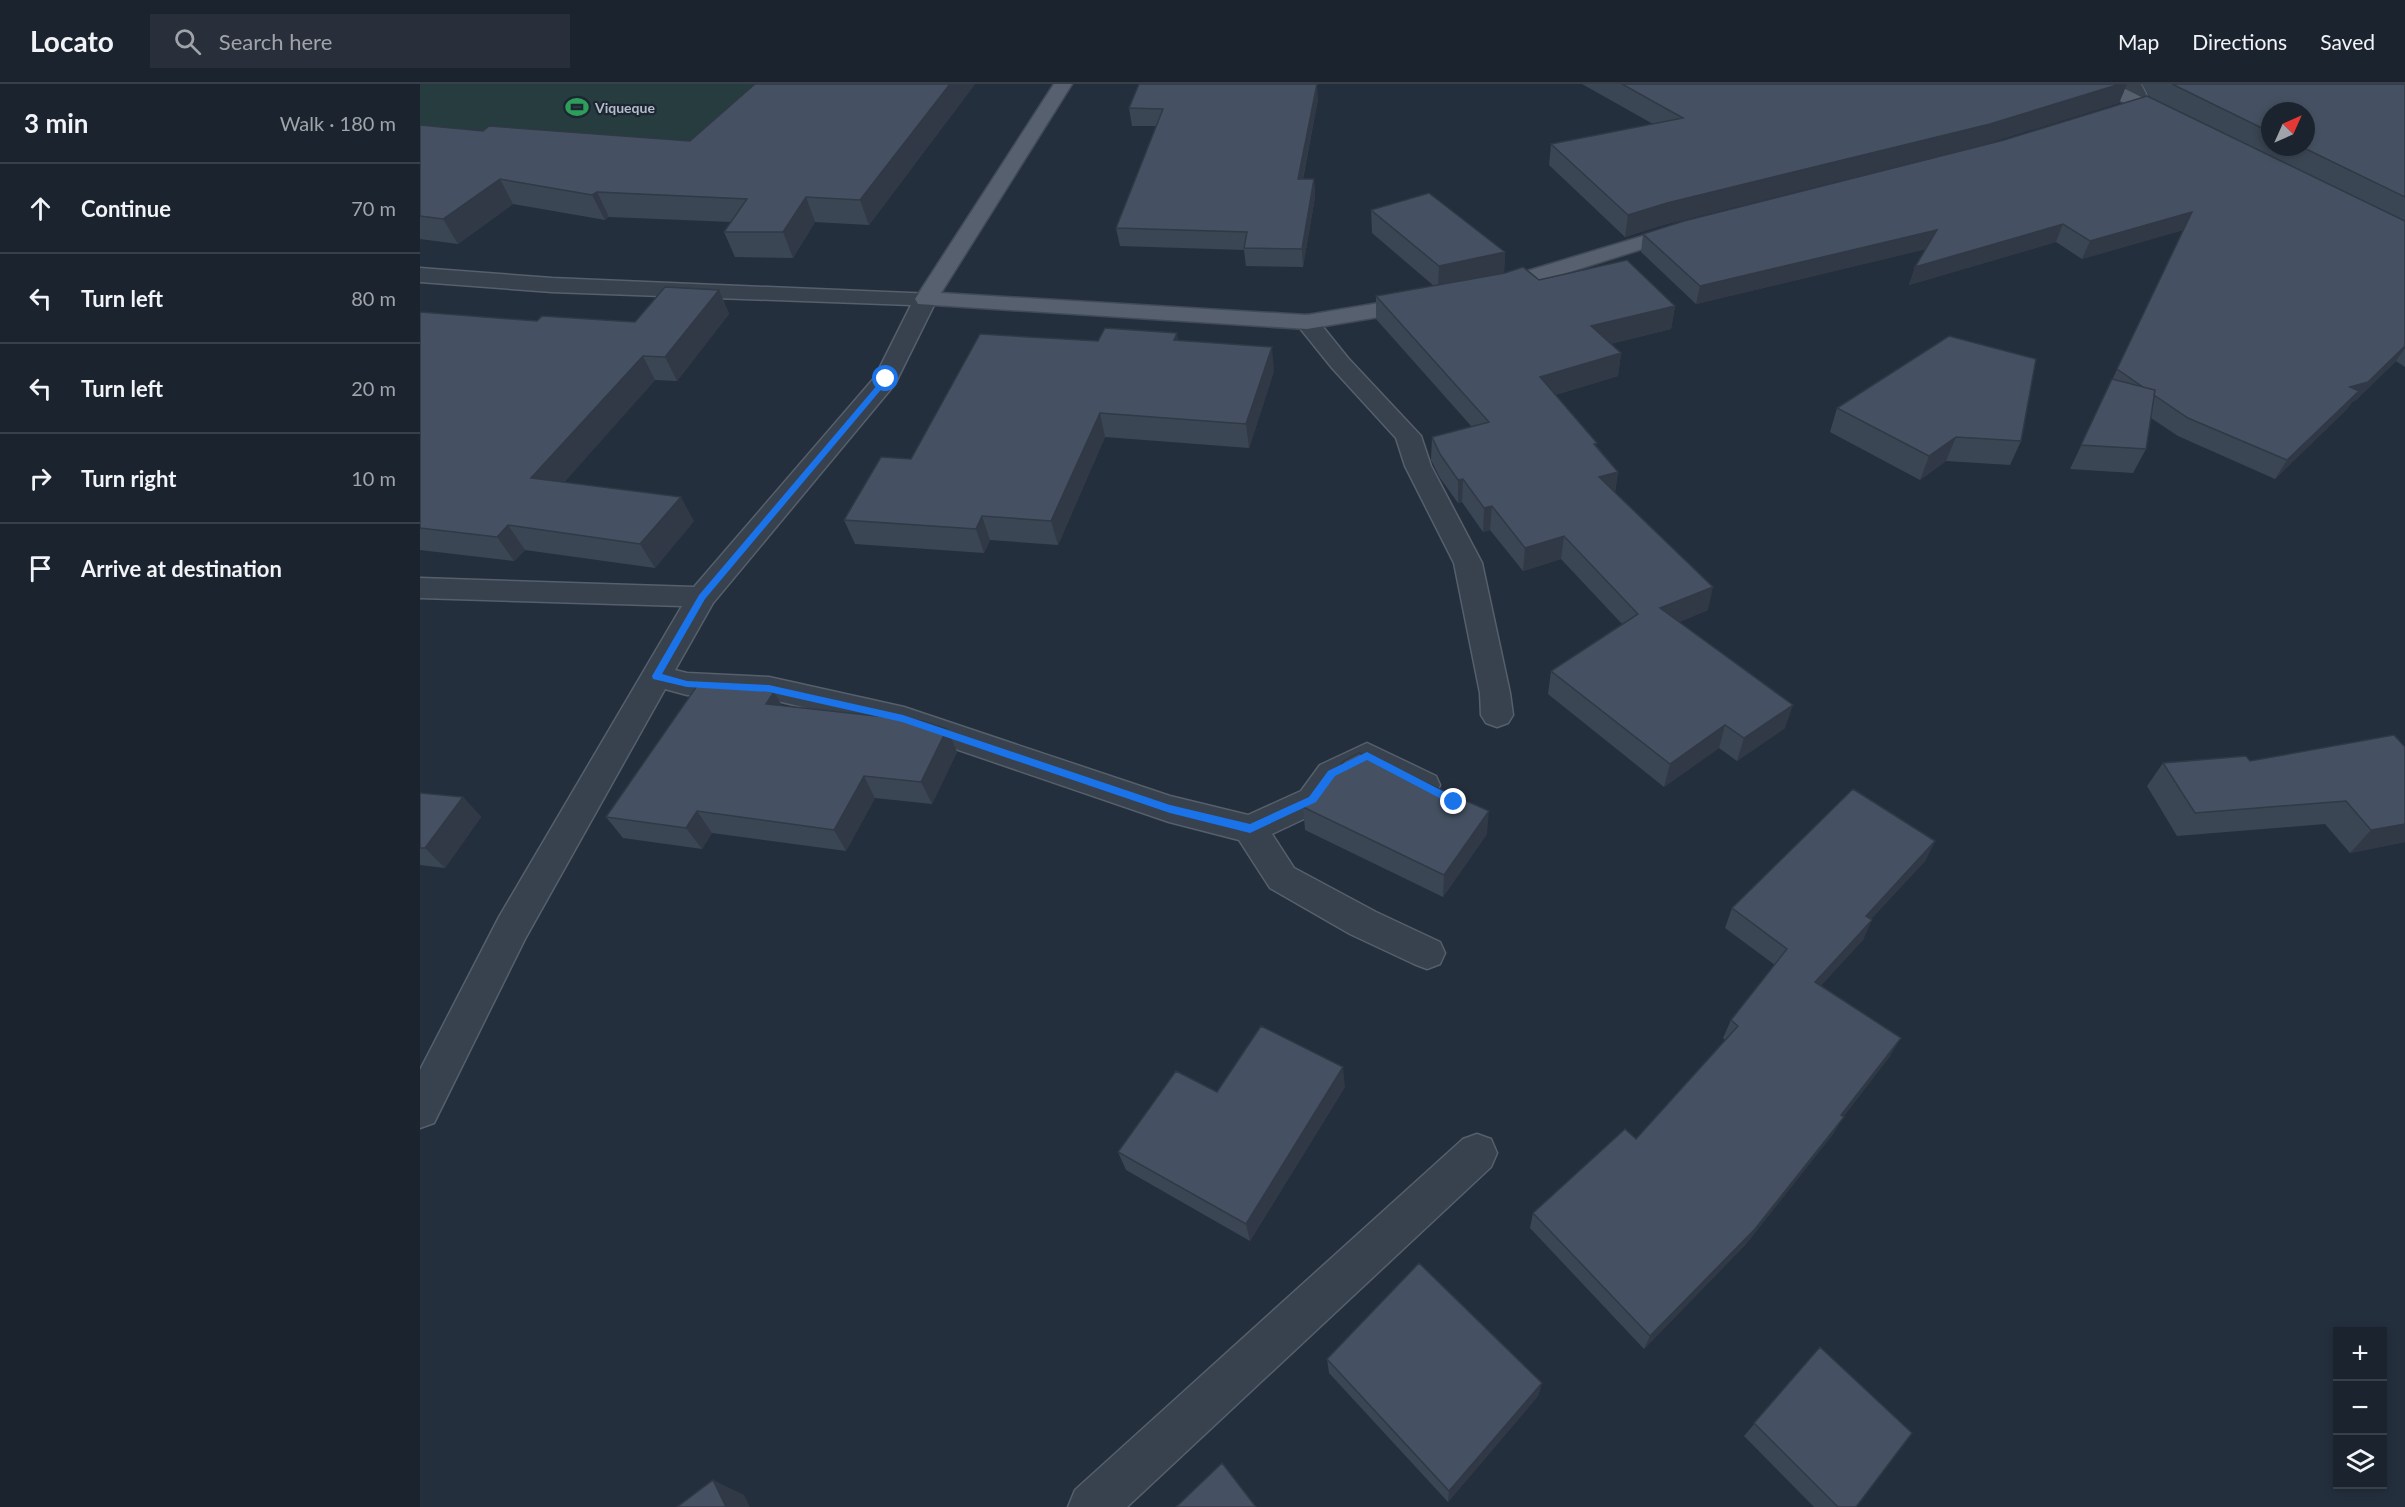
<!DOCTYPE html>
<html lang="en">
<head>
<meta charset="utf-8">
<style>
	:root { --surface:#1b232e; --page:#282f3a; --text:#f1f3f6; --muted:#a0a4aa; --line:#39404a }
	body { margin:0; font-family:Lato,sans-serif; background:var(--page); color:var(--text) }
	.controls { position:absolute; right:18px; bottom:18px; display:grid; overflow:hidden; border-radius:0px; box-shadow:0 3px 9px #0003 }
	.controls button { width:54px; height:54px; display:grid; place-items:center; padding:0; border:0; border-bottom:2px solid var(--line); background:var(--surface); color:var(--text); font:30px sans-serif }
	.compass { position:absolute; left:1841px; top:18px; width:54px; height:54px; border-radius:50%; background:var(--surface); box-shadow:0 3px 9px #0003; rotate:45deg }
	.stop { position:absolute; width:18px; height:18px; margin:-14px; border:4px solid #1a73e8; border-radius:50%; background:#fff }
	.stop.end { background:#1a73e8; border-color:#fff; box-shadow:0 2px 6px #0008 }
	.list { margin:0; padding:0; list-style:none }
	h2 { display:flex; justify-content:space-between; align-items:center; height:78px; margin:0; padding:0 24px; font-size:26px }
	h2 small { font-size:20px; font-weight:400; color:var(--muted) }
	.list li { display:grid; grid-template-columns:39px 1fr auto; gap:18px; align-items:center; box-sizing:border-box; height:90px; padding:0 24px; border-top:2px solid var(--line) }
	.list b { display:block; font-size:22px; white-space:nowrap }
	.list em { font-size:20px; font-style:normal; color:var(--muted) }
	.icon { flex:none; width:33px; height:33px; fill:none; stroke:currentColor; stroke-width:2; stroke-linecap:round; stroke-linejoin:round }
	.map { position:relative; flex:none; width:1985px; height:1423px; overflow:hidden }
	header { display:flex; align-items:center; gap:36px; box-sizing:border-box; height:84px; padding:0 30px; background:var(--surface); border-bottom:2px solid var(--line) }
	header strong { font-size:28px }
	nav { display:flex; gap:33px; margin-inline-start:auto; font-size:21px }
	.search { width:420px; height:54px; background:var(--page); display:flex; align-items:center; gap:15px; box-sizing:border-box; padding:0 21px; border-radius:0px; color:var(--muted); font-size:22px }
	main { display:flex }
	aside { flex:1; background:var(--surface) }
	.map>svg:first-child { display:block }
	.green { fill:#263c3f }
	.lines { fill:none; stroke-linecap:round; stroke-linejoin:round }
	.street-casing { stroke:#565f6c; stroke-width:3 }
	.primary-casing { stroke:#414a57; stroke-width:3 }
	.street { fill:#38414e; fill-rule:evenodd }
	.primary { fill:#56606e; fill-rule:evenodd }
	.wall { fill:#3b4654; fill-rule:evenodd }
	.shaded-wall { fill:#303945 }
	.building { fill:#455162; stroke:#303945; stroke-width:1.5 }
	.route { fill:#1a73e8 }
	.labels { text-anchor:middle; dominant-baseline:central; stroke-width:4.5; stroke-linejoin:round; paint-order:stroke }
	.far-poi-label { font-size:14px; font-weight:bold; fill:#b4bcc9; stroke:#1d2633; text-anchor:start }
</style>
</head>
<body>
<header>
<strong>Locato</strong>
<div class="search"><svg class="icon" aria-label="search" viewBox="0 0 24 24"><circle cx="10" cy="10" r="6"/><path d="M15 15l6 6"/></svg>Search here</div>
<nav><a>Map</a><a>Directions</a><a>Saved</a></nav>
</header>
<main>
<aside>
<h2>3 min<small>Walk · 180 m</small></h2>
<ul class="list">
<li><svg class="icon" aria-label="ahead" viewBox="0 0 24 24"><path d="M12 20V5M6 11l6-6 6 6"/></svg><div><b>Continue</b></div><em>70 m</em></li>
<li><svg class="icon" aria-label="left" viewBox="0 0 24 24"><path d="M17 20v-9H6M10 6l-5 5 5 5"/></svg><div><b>Turn left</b></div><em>80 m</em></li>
<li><svg class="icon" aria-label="left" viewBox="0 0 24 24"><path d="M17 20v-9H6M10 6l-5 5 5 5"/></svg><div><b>Turn left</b></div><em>20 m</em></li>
<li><svg class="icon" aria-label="right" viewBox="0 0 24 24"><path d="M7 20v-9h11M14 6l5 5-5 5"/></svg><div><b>Turn right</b></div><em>10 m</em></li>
<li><svg class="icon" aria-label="arrive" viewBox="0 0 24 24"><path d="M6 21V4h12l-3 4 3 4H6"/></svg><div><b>Arrive at destination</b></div></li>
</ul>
</aside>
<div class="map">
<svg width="1985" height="1423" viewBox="0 0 1985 1423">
	<rect width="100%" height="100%" fill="#242f3e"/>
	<!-- green -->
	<path class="green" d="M0,0H338L268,65L0,46Z"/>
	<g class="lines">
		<!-- street casing -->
		<g class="street-casing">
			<path id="street" d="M1703,0H1721L1731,20L1729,24H1715Z
				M0,184L132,194L514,210L517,215L475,300L293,519L255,586L267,589L349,593L484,623L750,712L828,731L881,707L900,681L947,659L1016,692L1020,701L1016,710C992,717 968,697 947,686L924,699L905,725L852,750L874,784L956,828L1020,858L1025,869L1020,880L1007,885L994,880L930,850L850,804L819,756L749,738L480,646L349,615L267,611L245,605L105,855L14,1039L0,1044V986L79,833L262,522L0,514V494L274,503L455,293L491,221L132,208L0,198Z
				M887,231L895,233L928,274L1001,352L1011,382L1062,479L1090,609L1093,631L1088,639L1077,643L1066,639L1061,631L1060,609L1034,479L985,382L976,354L912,284L879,243L875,238L879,233Z
				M1057,1050L1071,1055L1077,1069L1071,1083L707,1423H648L655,1406L1043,1055Z"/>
		</g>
		<!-- primary casing -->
		<g class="primary-casing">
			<path id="primary" d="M634,0H652L521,209L887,231L1001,212L1009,214L1012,219L1009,224L1001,226L887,245L498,220L495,215Z
				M1672,0H1695L1760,32L1762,36L1760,40H1746L1675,4Z
				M1266,139L1273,141L1277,145L1273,149L1080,210L1072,212L1064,210L1061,205L1064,200Z"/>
		</g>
		<!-- street -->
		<use href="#street" class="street"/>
		<!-- primary -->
		<use href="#primary" class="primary"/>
	</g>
	<!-- wall -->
	<path class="wall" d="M335,0H555L449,141L395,138L373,174L315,173L304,148L311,138L189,133L185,136L93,120L38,160L0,155V41L63,47L270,57Z
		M1162,0H1707L1699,19L1562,61L1243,141L1205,153L1129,81L1131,60L1233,40Z
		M1722,0H1985V283L1976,277L1936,316L1932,318L1927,325L1855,395L1758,352L1731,334L1726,365L1713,389L1650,385L1763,146L1662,175L1636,158L1489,201L1495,183L1506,165L1276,220L1221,168L1223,150L1584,56L1730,13ZM1850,27L1886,63H1850Z
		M898,15L883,95H894L895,113L883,183L826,182L824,166L700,162L696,144L736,42H712L709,24Z
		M951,126L1085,168L1084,189L1255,222L1251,245L1190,260L1201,269L1198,292L1135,311L1198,388L1195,408L1288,526L1259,538L1365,644L1317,677L1299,664L1244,703L1128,610L1131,587L1202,540L1141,475L1103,487L1070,446L1063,448L1042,418L1038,419L1020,394L1011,376L1012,353L1052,343L956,235V212L1014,202L952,149Z
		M299,206L309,230L257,297L235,296L144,398L274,437L235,484L105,466L94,477L0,466V228L117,237L215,238Z
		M678,257H759L854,287L829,364L685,353L638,461L570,456L564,469L435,460L424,436L491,375Z
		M1417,324L1601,357L1590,381L1526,377L1500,396L1410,348Z
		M354,608L362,622L537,668L512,720L455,714L426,767L292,749L282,765L203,754L186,733Z
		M1985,663V758L1930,769L1905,740L1757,752L1727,702L1743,679L1830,677Z
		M0,709L43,713L61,733L25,784L0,781Z
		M883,723L1067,750L1023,813L885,746Z
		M1515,757L1505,777L1451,835L1443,856L1401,901L1470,972L1423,1033L1413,1050L1326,1160L1224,1265L1110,1144L1113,1129L1216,1055L1305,956L1303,954L1311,936L1355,881L1305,844L1312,824Z
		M925,1003L830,1157L706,1086L698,1068L797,1008Z
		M1400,1263L1436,1423H1394L1324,1352Z
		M907,1275L1122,1299L1118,1312L1028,1418L909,1289Z"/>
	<!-- shaded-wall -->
	<path class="shaded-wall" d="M530,0H555L449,141L440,116Z
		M897,0L898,15L879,113L878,95Z
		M1700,0H1707L1699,19L1562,61L1243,141L1205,153L1208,131L1247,119Z
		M80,95L93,120L38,160L23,135Z
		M894,95L895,113L883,183L882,165Z
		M177,108L189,133L185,136L172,111Z
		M386,113L395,138L373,174L363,148Z
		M1772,128L1763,146L1662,175L1670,157Z
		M1643,140L1636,158L1489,201L1495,183Z
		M1517,146L1511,164L1276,220L1280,202Z
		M1085,168L1084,192L1018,205L1019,182Z
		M299,206L309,230L257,297L245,273Z
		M1255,222L1251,245L1168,265L1171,242Z
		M757,249L761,272L754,256Z
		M1985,262V264L1976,277L1936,316L1932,318L1927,325L1855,395L1867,376L1930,303Z
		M852,263L854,287L829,364L826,340Z
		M1201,269L1198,292L1118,316L1120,293Z
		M223,272L235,296L127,418L111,394Z
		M680,329L685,353L638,461L631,437Z
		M1536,353L1526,377L1500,396L1509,372Z
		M1198,388L1194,412L1179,393Z
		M1043,395L1042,418L1038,419V396Z
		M261,413L274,437L235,484L220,460Z
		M1072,422L1070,446L1063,448L1064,424Z
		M562,432L570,456L564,469L556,445Z
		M88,441L105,466L94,477L77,453Z
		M1144,452L1141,475L1103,487L1105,464Z
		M1293,503L1288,526L1236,548L1240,524Z
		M354,608L367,630L346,620Z
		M1373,621L1365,644L1317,677L1324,654Z
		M1305,641L1299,664L1244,703L1250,680Z
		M527,645L537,668L512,720L501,698Z
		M444,692L455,714L426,767L414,746Z
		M43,713L61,733L25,784L5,764Z
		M277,727L292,749L282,765L266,744Z
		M1069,727L1067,750L1023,813L1024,791Z
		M1985,740V758L1930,769L1951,746Z
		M1515,757L1505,777L1436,851L1446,832Z
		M1452,836L1443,856L1387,917L1395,898Z
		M1481,954L1470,972L1411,1048L1421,1031Z
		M923,983L925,1003L830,1157L826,1140Z
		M1424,1033L1413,1050L1326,1160L1224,1265L1230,1252Z
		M1122,1299L1118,1312L1028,1418L1029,1407Z
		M293,1396L324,1411L330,1423H306Z"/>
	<!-- building -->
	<path class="building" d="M335,0H530L440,116L386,113L363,148H304L327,115L177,108L172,111L80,95L23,135L0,132V41L63,47L69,42L270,57Z
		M719,0H897L878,95H894L882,165L824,164L827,148L696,144L743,25L709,24Z
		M1202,0H1700L1570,40L1247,119L1208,131L1131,60L1263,34Z
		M1752,0H1985V113L1882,63H1886V27H1850V48Z
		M1727,12L1985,137V262L1948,298L1930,303L1939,307L1867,376L1768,334L1734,311L1735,306L1723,303L1697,285L1772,128L1670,157L1643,140L1495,183L1517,146L1280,202L1223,150L1264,137L1584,56Z
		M1009,109L1085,168L1019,182L951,126Z
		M1207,176L1255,222L1171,242L1201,269L1120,293L1177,359L1174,360L1198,388L1179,393L1293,503L1240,524L1373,621L1324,654L1305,641L1250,680L1131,587L1218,530L1144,452L1105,464L1072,422L1064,424L1043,395L1038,396L1020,370L1012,353L1069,338L956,212L1085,189L1103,183L1119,196Z
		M245,203L299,206L245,273L223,272L111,394L261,413L220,460L88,441L77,453L0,444V228L117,237L122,232L215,238Z
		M685,244L757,249L754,256L852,263L826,340L680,329L631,437L562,432L556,445L424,436L461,373L491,375L560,250L678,257Z
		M1529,252L1616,275L1601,357L1536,353L1509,372L1417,324Z
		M1692,295L1735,306L1726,365L1661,361Z
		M279,599L354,608L346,620L502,637L527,645L501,698L444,692L414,746L277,727L266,744L186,733Z
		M1974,651L1985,663V740L1951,746L1926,717L1775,729L1743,679L1826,672L1830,677Z
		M939,669L1069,727L1024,791L883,723L895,708L905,703L924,677Z
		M1433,705L1515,757L1446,832L1452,836L1395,898L1481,954L1421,1031L1424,1033L1335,1145L1230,1252L1113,1129L1205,1045L1216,1055L1318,942L1311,936L1367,865L1312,824Z
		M0,709L43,713L5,764H0Z
		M841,942L923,983L826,1140L698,1068L756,987L797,1008Z
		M999,1179L1122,1299L1029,1407L907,1275Z
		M1400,1263L1492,1349L1436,1423H1418L1334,1339Z
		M802,1379L836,1423H756Z
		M293,1396L306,1423H257Z"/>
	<!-- route -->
	<path class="route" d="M464,293L470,295L285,515L242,590L267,597L349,601L483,631L750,721L830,740L889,713L908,687L947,668L1038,715V720H1031L947,676L915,692L896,718L830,749L750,729L482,638L349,608L267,603L233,595L232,592L279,511Z"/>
	<!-- icons -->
	<defs>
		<g id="stadium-bare" transform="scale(1.8)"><path d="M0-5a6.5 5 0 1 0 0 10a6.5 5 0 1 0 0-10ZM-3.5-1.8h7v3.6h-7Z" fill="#2e9e5b" stroke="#1d2633" stroke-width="2.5" paint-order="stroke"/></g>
	</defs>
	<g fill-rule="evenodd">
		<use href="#stadium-bare" x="157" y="23"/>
	</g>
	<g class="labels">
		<!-- far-poi labels -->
		<g class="far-poi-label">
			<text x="175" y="23">Viqueque</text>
		</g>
	</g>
</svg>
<div class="controls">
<button>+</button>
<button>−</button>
<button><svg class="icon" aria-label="layers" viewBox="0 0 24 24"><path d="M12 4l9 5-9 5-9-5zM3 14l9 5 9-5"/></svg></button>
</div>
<svg class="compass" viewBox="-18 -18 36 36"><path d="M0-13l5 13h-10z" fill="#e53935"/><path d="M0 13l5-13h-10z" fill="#a0a4aa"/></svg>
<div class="stop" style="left:466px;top:295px"></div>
<div class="stop end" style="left:1034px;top:718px"></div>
</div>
</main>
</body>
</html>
